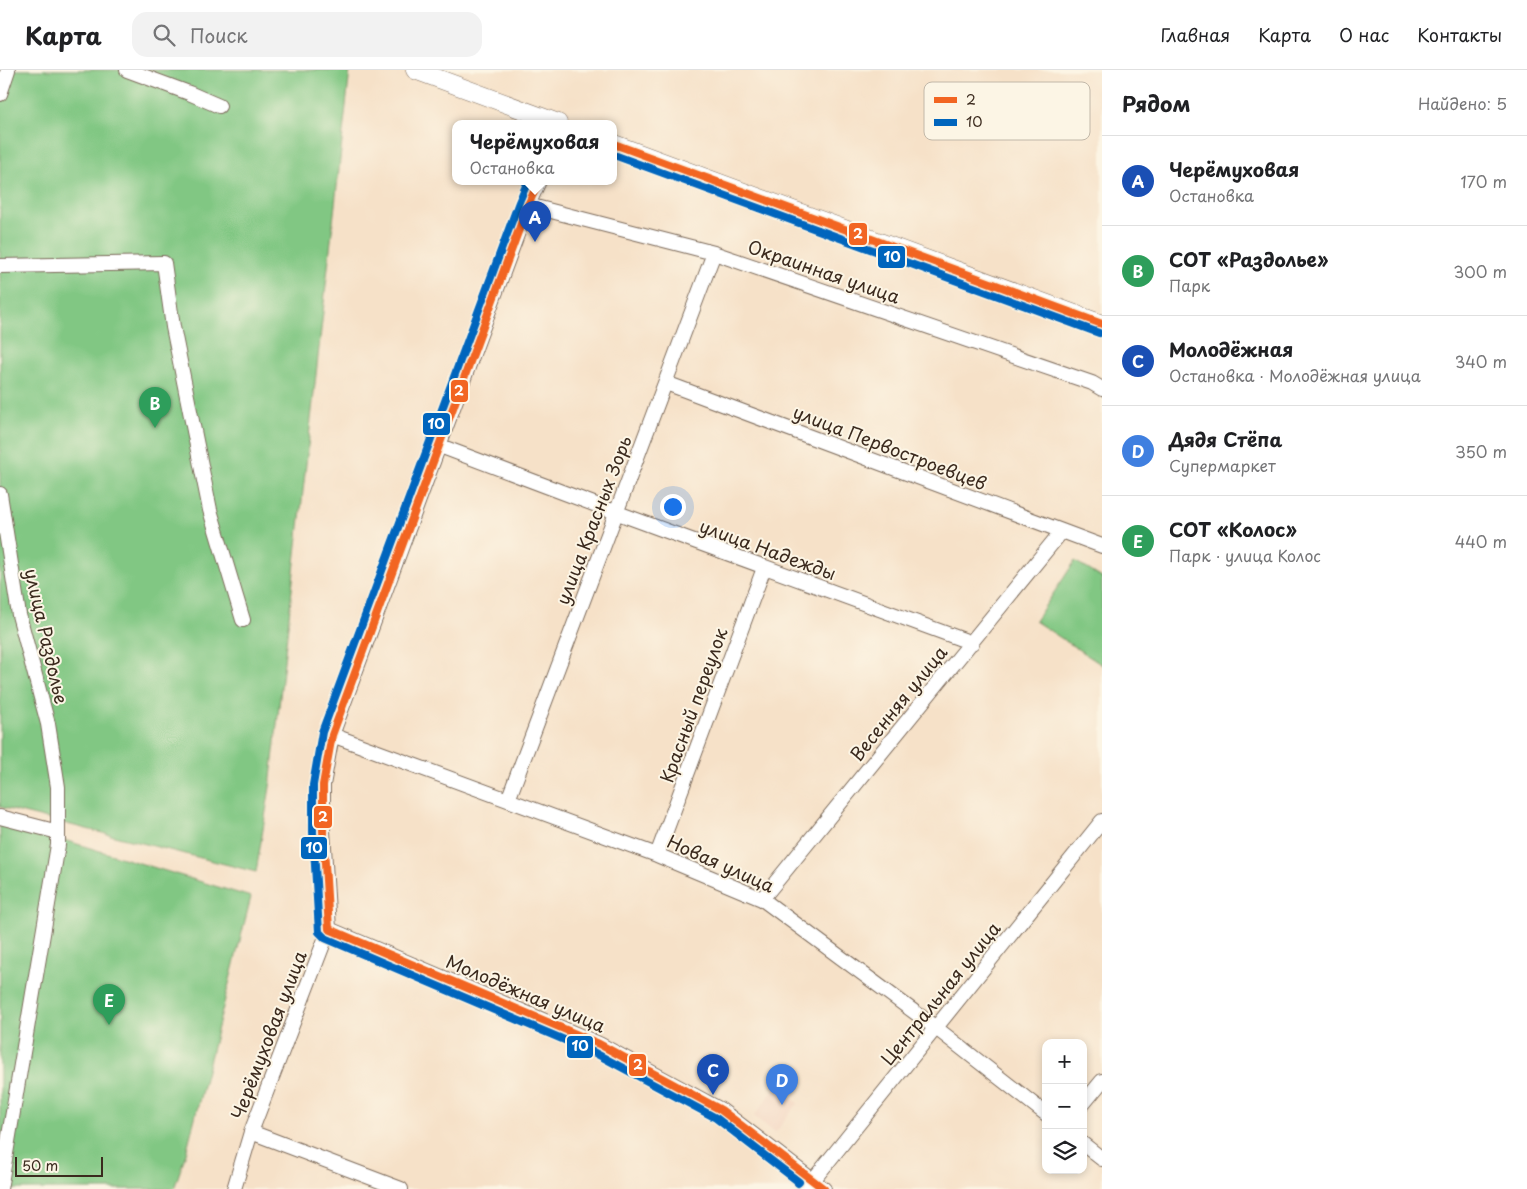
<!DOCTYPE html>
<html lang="ru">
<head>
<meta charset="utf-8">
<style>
	:root { --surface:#fff; --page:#f2f2f2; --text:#202124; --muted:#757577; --line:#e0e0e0; --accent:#b5179e }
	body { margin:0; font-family:"Playpen Sans",sans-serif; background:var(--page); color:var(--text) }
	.controls { position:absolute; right:15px; bottom:15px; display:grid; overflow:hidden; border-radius:10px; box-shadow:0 2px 8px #0003 }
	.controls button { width:45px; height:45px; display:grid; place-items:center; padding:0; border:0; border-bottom:1px solid var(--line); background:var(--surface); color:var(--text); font:25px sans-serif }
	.scale { position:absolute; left:15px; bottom:12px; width:88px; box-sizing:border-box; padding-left:5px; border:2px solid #3b2a1e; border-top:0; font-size:14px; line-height:18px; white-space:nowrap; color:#3b2a1e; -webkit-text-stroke:4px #fcf5e5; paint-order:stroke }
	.you { position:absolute; left:672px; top:436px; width:18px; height:18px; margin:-12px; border:4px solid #fff; border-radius:50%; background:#1a73e8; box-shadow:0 0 0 8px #1a73e833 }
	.badge { display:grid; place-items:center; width:32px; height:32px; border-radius:50%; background:var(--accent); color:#fff; font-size:16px; font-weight:700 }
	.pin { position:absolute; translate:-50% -41px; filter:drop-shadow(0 1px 2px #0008) }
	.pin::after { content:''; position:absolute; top:26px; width:18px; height:15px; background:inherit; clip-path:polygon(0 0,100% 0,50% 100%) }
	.popup { position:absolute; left:452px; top:50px; width:165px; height:65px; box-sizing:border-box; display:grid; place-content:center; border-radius:10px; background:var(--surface); filter:drop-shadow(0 1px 4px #0005); font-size:16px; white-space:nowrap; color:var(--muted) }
	.popup b { font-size:19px; color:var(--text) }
	.popup::after { content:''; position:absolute; left:50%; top:100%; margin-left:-10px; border:10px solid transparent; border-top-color:var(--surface) }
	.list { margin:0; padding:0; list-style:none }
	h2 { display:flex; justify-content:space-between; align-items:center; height:65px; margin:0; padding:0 20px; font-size:21px }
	h2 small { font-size:16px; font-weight:400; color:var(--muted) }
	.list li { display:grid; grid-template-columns:32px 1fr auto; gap:15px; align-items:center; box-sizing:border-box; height:90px; padding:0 20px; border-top:1px solid var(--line) }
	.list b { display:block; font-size:19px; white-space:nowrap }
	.list p { margin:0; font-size:16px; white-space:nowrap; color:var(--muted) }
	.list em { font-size:16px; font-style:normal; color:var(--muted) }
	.icon { flex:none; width:28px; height:28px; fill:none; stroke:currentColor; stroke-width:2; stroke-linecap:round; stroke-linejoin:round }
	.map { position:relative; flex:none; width:1102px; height:1119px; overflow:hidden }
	header { display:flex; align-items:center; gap:30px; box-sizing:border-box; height:70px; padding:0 25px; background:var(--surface); border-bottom:1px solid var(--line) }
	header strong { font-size:24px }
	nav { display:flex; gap:28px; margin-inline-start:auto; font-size:18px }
	.search { width:350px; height:45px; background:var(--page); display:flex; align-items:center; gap:12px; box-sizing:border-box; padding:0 18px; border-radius:15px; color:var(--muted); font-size:19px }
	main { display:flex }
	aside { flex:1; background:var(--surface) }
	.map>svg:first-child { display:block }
	.built { fill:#f3d4bf }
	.green { fill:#81c783; stroke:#5e7850 }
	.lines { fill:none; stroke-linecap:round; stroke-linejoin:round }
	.minor-casing { stroke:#7c6a5a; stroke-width:16 }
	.major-casing { stroke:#7c6a5a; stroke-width:19 }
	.minor { stroke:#fff; stroke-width:14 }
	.major { stroke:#fff; stroke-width:18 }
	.bus-1-casing { stroke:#fcf5e5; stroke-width:11 }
	.bus-2-casing { stroke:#fcf5e5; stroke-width:11 }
	.bus-1 { stroke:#f26522; stroke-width:8 }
	.bus-2 { stroke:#0065bd; stroke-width:8 }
	.labels { text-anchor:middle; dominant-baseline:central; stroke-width:4; stroke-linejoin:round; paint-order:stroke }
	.street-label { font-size:18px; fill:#3b2a1e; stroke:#fcf5e5 }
	.key { fill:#fcf5e5; stroke:#c2b8a9; stroke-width:1 }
	.key-label { font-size:14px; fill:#3b2a1e }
	.line-badge { stroke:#fcf5e5; stroke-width:2 }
	.badge-label { font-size:14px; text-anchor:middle; font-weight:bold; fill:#fff }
</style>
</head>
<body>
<header>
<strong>Карта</strong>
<div class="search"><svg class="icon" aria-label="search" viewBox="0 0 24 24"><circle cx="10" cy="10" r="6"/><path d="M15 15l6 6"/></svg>Поиск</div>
<nav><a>Главная</a><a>Карта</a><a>О нас</a><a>Контакты</a></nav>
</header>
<main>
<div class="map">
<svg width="1102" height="1119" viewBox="0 0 1102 1119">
	<rect width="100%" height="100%" fill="#fcf5e5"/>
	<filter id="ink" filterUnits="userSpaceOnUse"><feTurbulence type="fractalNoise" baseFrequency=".02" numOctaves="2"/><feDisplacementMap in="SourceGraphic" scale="10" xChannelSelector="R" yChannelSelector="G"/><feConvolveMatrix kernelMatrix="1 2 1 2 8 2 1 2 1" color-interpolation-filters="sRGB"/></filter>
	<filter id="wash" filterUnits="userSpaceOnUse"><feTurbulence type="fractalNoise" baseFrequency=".0096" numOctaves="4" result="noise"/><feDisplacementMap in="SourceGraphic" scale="20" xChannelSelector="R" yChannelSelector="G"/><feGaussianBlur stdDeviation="1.12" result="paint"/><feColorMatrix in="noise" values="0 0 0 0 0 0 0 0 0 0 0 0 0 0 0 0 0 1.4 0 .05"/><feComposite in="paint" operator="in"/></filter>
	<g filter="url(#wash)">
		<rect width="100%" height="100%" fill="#f6e1c8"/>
		<!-- built -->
		<path class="built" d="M776,1017L798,1033L775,1063L754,1046Z"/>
		<!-- green -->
		<path class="green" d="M0,0H350L270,717L256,802L0,737Z
			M1075,491L1102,508V595L1035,551Z
			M0,753L64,770L251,827L186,1083L174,1119H0Z"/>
	</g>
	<g filter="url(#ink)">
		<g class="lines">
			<!-- minor casing -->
			<g class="minor-casing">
				<path id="minor" d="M127,0L189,23L219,36
					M0,24L8,0
					M528,135L714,183L1092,313L1102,319
					M0,196L164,193L173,257L210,440L243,550
					M666,313L1102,476
					M440,376L615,442L972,573
					M0,424L19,545L48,654L58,717V775L0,1119
					M332,665L657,785L762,829L936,958L1046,1044
					M508,730L714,183
					M0,747L58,762
					M657,785L764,498
					M762,829L1062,461
					M329,859L599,974L721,1040L824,1119
					M1083,1034L1102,1011
					M251,1062L401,1119
					M1083,1074L1102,1089
					M234,1119L251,1062L329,859L323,761V715L332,665L528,135L539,111
					M806,1119L1102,751"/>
			</g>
			<!-- major casing -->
			<g class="major-casing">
				<path id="major" d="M415,0L558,53
					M614,74L1102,254"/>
			</g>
			<!-- minor -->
			<use href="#minor" class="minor"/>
			<!-- major -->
			<use href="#major" class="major"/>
			<!-- bus-1 casing -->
			<g class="bus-1-casing">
				<path id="bus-1" d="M614,74L1102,254
					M539,111L528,135L332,665L323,715V761L329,859L599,974L721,1040L824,1119"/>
			</g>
			<!-- bus-2 casing -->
			<g class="bus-2-casing">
				<path id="bus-2" d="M614,85L1099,263
					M528,111L519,132L322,662L313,715V762L319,862L325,868L595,983L716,1048L799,1112L798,1113"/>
			</g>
			<!-- bus-1 -->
			<use href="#bus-1" class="bus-1"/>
			<!-- bus-2 -->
			<use href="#bus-2" class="bus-2"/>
		</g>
	</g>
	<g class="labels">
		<!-- street labels -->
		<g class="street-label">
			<text transform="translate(824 201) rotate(19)">Окраинная улица</text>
			<text transform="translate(890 377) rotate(21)">улица Первостроевцев</text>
			<text transform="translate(593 450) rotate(-69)">улица Красных Зорь</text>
			<text transform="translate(768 479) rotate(20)">улица Надежды</text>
			<text transform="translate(47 566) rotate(77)">улица Раздолье</text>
			<text transform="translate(898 633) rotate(-51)">Весенняя улица</text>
			<text transform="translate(693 635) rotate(-70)">Красный переулок</text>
			<text transform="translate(721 793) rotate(24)">Новая улица</text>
			<text transform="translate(526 923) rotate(23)">Молодёжная улица</text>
			<text transform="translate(940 923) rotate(-51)">Центральная улица</text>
			<text transform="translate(268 965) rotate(-69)">Черёмуховая улица</text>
		</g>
	</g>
	<!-- legend -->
	<rect x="924" y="12" width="166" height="58" rx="8" class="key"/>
	<rect x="934" y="27" width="23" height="6" fill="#f26522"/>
	<rect x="934" y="49" width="23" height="7" fill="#0065bd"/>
	<g class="key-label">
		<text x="966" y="35">2</text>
		<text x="966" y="57">10</text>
	</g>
	<g class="line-badge">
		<rect x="848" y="152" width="20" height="24" rx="5" fill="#f26522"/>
		<rect x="877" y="175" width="29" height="24" rx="5" fill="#0065bd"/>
		<rect x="450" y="309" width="19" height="24" rx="5" fill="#f26522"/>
		<rect x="422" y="342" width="29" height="24" rx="5" fill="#0065bd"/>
		<rect x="313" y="735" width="20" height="24" rx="5" fill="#f26522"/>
		<rect x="300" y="766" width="28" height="24" rx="5" fill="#0065bd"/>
		<rect x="566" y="965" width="28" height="24" rx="5" fill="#0065bd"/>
		<rect x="628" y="983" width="19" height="24" rx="5" fill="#f26522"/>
	</g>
	<g class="badge-label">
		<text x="858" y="169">2</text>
		<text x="892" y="192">10</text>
		<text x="459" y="326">2</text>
		<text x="436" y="359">10</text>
		<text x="323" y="752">2</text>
		<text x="314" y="783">10</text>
		<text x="580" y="981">10</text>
		<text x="638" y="1000">2</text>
	</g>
</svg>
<div class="controls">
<button>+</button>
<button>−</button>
<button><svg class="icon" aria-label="layers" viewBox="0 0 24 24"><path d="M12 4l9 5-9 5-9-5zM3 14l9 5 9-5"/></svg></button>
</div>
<div class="scale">50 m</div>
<div class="you"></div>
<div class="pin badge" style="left:535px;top:172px;background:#1a4fb4">A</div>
<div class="popup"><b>Черёмуховая</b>Остановка</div>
<div class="pin badge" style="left:155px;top:358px;background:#2e9e5b">B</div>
<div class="pin badge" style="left:713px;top:1025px;background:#1a4fb4">C</div>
<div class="pin badge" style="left:782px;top:1035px;background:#3f7fe0">D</div>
<div class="pin badge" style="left:109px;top:955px;background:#2e9e5b">E</div>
</div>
<aside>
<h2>Рядом<small>Найдено: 5</small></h2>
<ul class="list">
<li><span class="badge" style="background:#1a4fb4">A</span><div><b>Черёмуховая</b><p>Остановка</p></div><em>170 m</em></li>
<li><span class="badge" style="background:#2e9e5b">B</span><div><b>СОТ «Раздолье»</b><p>Парк</p></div><em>300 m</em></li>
<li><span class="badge" style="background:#1a4fb4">C</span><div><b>Молодёжная</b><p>Остановка · Молодёжная улица</p></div><em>340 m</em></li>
<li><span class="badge" style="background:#3f7fe0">D</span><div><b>Дядя Стёпа</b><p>Супермаркет</p></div><em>350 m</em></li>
<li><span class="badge" style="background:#2e9e5b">E</span><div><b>СОТ «Колос»</b><p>Парк · улица Колос</p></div><em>440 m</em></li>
</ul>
</aside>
</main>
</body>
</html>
